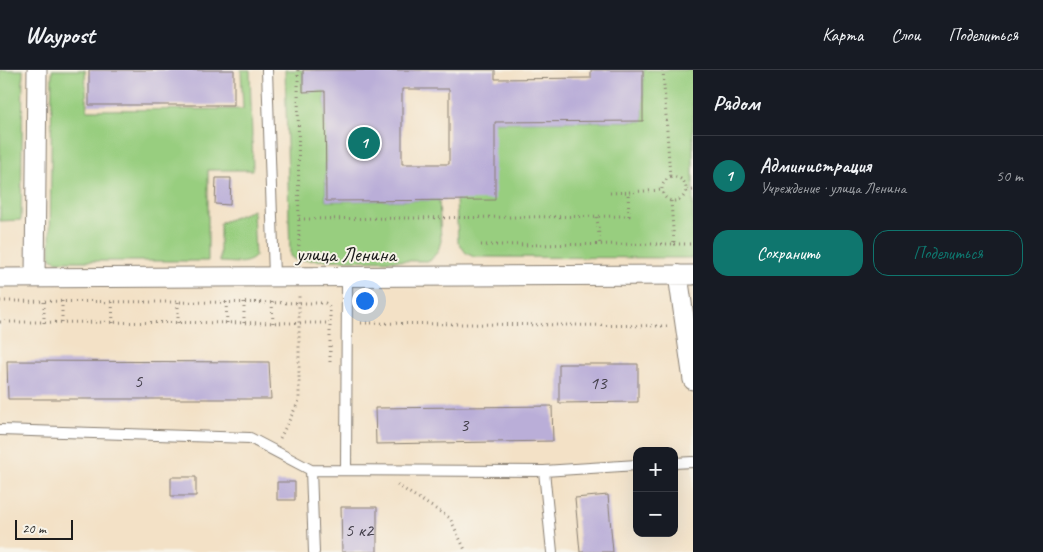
<!DOCTYPE html>
<html lang="ru">
<head>
<meta charset="utf-8">
<style>
	:root { --surface:#171b24; --page:#20242c; --text:#f1f3f6; --muted:#9ea1a6; --line:#363941; --accent:#0f766e }
	body { margin:0; font-family:Caveat,sans-serif; background:var(--page); color:var(--text) }
	.controls { position:absolute; right:15px; bottom:15px; display:grid; overflow:hidden; border-radius:10px; box-shadow:0 5px 20px #0002 }
	.controls button { width:45px; height:45px; display:grid; place-items:center; padding:0; border:0; border-bottom:1px solid var(--line); background:var(--surface); color:var(--text); font:25px sans-serif }
	.scale { position:absolute; left:15px; bottom:12px; width:58px; box-sizing:border-box; padding-left:5px; border:2px solid #1c1c1c; border-top:0; font-size:14px; line-height:18px; white-space:nowrap; color:#1c1c1c; -webkit-text-stroke:4px #f7f3e8; paint-order:stroke }
	.you { position:absolute; left:364px; top:230px; width:18px; height:18px; margin:-12px; border:4px solid #fff; border-radius:50%; background:#1a73e8; box-shadow:0 0 0 8px #1a73e833 }
	.badge { display:grid; place-items:center; width:32px; height:32px; border-radius:50%; background:var(--accent); color:#fff; font-size:16px; font-weight:700 }
	.pin { position:absolute; translate:-50% -50%; border:2px solid #fff; box-shadow:0 1px 5px #0006 }
	.list { margin:0; padding:0; list-style:none }
	h2 { display:flex; justify-content:space-between; align-items:center; height:65px; margin:0; padding:0 20px; font-size:21px }
	h2 small { font-size:16px; font-weight:400; color:var(--muted) }
	.list li { display:grid; grid-template-columns:32px 1fr auto; gap:15px; align-items:center; box-sizing:border-box; height:80px; padding:0 20px; border-top:1px solid var(--line) }
	.list b { display:block; font-size:19px; white-space:nowrap }
	.list p { margin:0; font-size:16px; white-space:nowrap; color:var(--muted) }
	.list em { font-size:16px; font-style:normal; color:var(--muted) }
	.actions { display:flex; gap:10px; padding:15px 20px }
	.actions a { flex:1; padding:11px 0; border:1px solid var(--accent); border-radius:15px; text-align:center; font-size:18px; color:var(--accent) }
	.actions .main { background:var(--accent); color:#fff }
	.map { position:relative; flex:none; width:693px; height:482px; overflow:hidden }
	header { display:flex; align-items:center; gap:30px; box-sizing:border-box; height:70px; padding:0 25px; background:var(--surface); border-bottom:1px solid var(--line) }
	header strong { font-size:24px }
	nav { display:flex; gap:28px; margin-inline-start:auto; font-size:18px }
	main { display:flex }
	aside { flex:1; background:var(--surface) }
	.map>svg:first-child { display:block }
	.green { fill:#98ce7f; stroke:#5a754e }
	.building { fill:#baaed8; fill-rule:evenodd }
	.lines { fill:none; stroke-linecap:round; stroke-linejoin:round }
	.lane-casing { stroke:#887e71; stroke-width:12 }
	.street-casing { stroke:#887e71; stroke-width:21 }
	.path { stroke:#887e71; stroke-width:3; stroke-dasharray:1 4; stroke-linecap:butt }
	.lane { stroke:#fff; stroke-width:10 }
	.street { stroke:#fff; stroke-width:19 }
	.labels { text-anchor:middle; dominant-baseline:central; stroke-width:4; stroke-linejoin:round; paint-order:stroke }
	.number-label { font-size:19px; fill:#44404b }
	.street-label { font-size:21px; fill:#1c1c1c; stroke:#f7f3e8 }
</style>
</head>
<body>
<header>
<strong>Waypost</strong>
<nav><a>Карта</a><a>Слои</a><a>Поделиться</a></nav>
</header>
<main>
<div class="map">
<svg width="693" height="482" viewBox="0 0 693 482">
	<rect width="100%" height="100%" fill="#f7f3e8"/>
	<filter id="ink" filterUnits="userSpaceOnUse"><feTurbulence type="fractalNoise" baseFrequency=".02" numOctaves="2"/><feDisplacementMap in="SourceGraphic" scale="10" xChannelSelector="R" yChannelSelector="G"/><feConvolveMatrix kernelMatrix="1 2 1 2 8 2 1 2 1" color-interpolation-filters="sRGB"/></filter>
	<filter id="wash" filterUnits="userSpaceOnUse"><feTurbulence type="fractalNoise" baseFrequency=".0096" numOctaves="4" result="noise"/><feDisplacementMap in="SourceGraphic" scale="20" xChannelSelector="R" yChannelSelector="G"/><feGaussianBlur stdDeviation="1.12" result="paint"/><feColorMatrix in="noise" values="0 0 0 0 0 0 0 0 0 0 0 0 0 0 0 0 0 1.4 0 .05"/><feComposite in="paint" operator="in"/></filter>
	<g filter="url(#wash)">
		<rect width="100%" height="100%" fill="#f3e1c6"/>
		<!-- green -->
		<path class="green" d="M0,0H23L21,150L0,151Z
			M52,0H85L87,40L243,39L241,0H250L253,100H208V191H57L52,189L50,185Z
			M285,0H303V21H325L326,131L439,130L441,171L438,181L430,191L295,190L290,186Z
			M643,0H693V188L474,187L466,183L458,172L456,130L495,52L643,51Z
			M253,140L255,187C246,196 231,192 220,192V153Z"/>
		<g id="blocks">
			<!-- building -->
			<path class="building" d="M89,0H234V35H89Z
				M303,0H495V9L591,8V0H643V51L495,52V130L326,131L325,21L303,22ZM402,19H449V94H402Z
				M216,108H231L230,135L215,134Z
				M7,291L269,292L271,329H8Z
				M559,294H638V332L559,333Z
				M552,336L553,371L376,374L375,338Z
				M171,407H196V426H171Z
				M277,412H295V430H277Z
				M608,425L613,482H580L575,428Z
				M341,437H377V482H342Z"/>
		</g>
	</g>
	<g filter="url(#ink)">
		<use href="#blocks" fill-opacity="0" stroke="#887e71" stroke-width="1"/>
		<g class="lines">
			<!-- lane casing -->
			<g class="lane-casing">
				<path id="lane" d="M267,0L274,206
					M0,360L250,368L311,400L544,401L637,395
					M674,393L693,392
					M311,400L314,482
					M346,400L347,206
					M544,401L552,482"/>
			</g>
			<!-- street casing -->
			<g class="street-casing">
				<path id="street" d="M678,205L693,310
					M35,207L37,0
					M0,208L693,205"/>
			</g>
			<!-- path -->
			<path class="path" d="M298,0L299,189
				M663,0L670,107
				M662 119a12 12 0 1 1 24 0a12 12 0 1 1-24 0Z
				M687,121L693,120
				M610,123L628,122
				M597,147L600,174
				M299,149L629,146L628,122L662,120
				M674,174H693
				M481,175L674,174L671,131
				M0,231L325,233L328,235L330,239V295
				M62,231V253
				M44,232V253
				M112,232L113,253
				M178,232V253
				M226,232L227,253
				M272,232L273,253
				M0,252L330,253
				M244,253V232
				M361,253L667,256
				M280,368L299,331V225
				M397,415L450,448L466,482"/>
			<!-- lane -->
			<use href="#lane" class="lane"/>
			<!-- street -->
			<use href="#street" class="street"/>
		</g>
	</g>
	<g class="labels">
		<!-- number labels -->
		<g class="number-label">
			<text x="138" y="311">5</text>
			<text x="598" y="313">13</text>
			<text x="464" y="355">3</text>
			<text x="359" y="460">5 к2</text>
		</g>
		<!-- street labels -->
		<g class="street-label">
			<text x="346" y="184">улица Ленина</text>
		</g>
	</g>
</svg>
<div class="controls">
<button>+</button>
<button>−</button>
</div>
<div class="scale">20 m</div>
<div class="you"></div>
<div class="pin badge" style="left:364px;top:73px">1</div>
</div>
<aside>
<h2>Рядом<small></small></h2>
<ul class="list">
<li><span class="badge">1</span><div><b>Администрация</b><p>Учреждение · улица Ленина</p></div><em>50 m</em></li>
</ul>
<div class="actions"><a class="main">Сохранить</a><a>Поделиться</a></div>
</aside>
</main>
</body>
</html>
